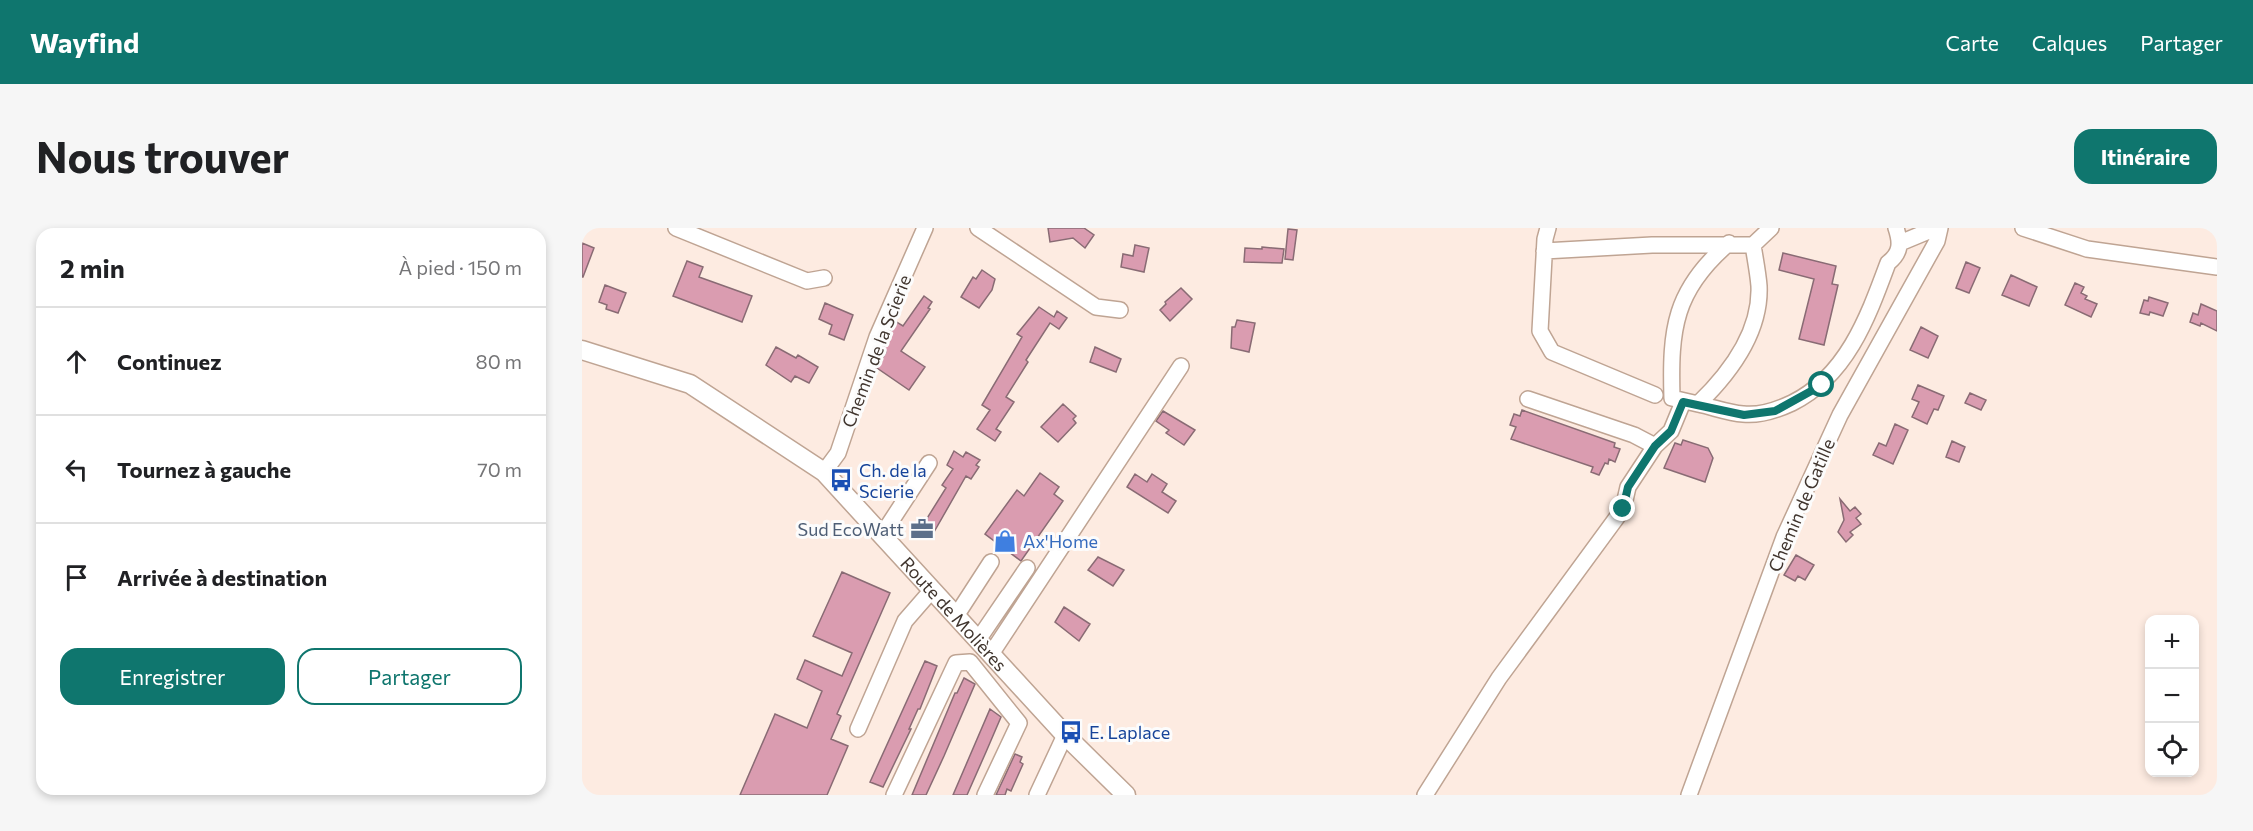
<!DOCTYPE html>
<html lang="fr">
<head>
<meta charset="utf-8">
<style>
	:root { --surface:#fff; --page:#f6f6f6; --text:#202124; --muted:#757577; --line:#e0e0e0; --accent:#0f766e }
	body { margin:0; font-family:Commissioner,sans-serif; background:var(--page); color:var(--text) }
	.controls { position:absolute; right:18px; bottom:18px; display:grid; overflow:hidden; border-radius:12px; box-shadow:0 3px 9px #0003 }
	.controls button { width:54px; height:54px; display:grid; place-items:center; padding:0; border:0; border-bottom:2px solid var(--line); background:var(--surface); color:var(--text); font:30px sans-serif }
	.stop { position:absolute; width:18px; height:18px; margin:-14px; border:4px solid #0f766e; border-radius:50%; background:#fff }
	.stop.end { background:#0f766e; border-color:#fff; box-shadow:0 2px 6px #0008 }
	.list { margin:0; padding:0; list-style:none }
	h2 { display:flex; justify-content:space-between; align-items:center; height:78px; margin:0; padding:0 24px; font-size:26px }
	h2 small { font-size:20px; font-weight:400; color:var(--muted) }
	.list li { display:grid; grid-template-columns:39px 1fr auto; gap:18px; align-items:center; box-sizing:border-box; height:108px; padding:0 24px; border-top:2px solid var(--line) }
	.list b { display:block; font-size:22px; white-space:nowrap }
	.list em { font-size:20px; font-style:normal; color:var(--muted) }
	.actions { display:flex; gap:12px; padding:18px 24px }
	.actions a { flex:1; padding:14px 0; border:2px solid var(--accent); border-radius:18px; text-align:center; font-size:21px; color:var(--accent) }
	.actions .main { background:var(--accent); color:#fff }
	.icon { flex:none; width:33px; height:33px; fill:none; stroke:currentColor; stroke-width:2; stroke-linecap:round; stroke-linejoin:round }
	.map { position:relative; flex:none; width:1635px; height:567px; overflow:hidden; border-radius:18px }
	header { display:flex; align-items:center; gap:36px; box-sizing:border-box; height:84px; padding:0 30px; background:var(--accent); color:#fff }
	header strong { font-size:28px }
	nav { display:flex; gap:33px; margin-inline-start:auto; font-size:21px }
	.intro { display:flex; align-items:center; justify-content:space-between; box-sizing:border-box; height:144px; padding:0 36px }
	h1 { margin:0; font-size:42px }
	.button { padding:15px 27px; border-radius:18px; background:var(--accent); color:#fff; font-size:21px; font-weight:700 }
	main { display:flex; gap:36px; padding:0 36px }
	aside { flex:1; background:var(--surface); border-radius:18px; box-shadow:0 3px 9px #0003 }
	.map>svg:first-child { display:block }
	.building { fill:#da9cb0; stroke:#896b74; stroke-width:1.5 }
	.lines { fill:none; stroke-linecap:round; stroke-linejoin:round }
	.minor-casing { stroke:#bfa493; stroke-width:18 }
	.major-casing { stroke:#bfa493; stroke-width:21 }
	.minor { stroke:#fff; stroke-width:15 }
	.major { stroke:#fff; stroke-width:18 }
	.route { stroke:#0f766e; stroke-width:8 }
	.labels { text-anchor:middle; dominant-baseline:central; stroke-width:6; stroke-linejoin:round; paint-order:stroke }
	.street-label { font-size:18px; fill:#40352e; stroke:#fcfcfc }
	.transit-label { font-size:18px; fill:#164399; stroke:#fcfcfc; text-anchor:start }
	.service-label { font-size:18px; fill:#4e5e75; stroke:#fcfcfc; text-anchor:end }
	.shop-label { font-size:18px; fill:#366cbe; stroke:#fcfcfc; text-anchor:start }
</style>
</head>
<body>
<header>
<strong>Wayfind</strong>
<nav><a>Carte</a><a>Calques</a><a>Partager</a></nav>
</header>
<div class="intro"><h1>Nous trouver</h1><a class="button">Itinéraire</a></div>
<main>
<aside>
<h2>2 min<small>À pied · 150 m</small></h2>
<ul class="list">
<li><svg class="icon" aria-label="ahead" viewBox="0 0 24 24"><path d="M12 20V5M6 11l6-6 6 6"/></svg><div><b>Continuez</b></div><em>80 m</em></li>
<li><svg class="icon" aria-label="left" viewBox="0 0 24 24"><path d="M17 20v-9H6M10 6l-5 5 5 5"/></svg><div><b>Tournez à gauche</b></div><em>70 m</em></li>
<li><svg class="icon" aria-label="arrive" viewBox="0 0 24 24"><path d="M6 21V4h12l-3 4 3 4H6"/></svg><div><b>Arrivée à destination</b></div></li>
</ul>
<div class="actions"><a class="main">Enregistrer</a><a>Partager</a></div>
</aside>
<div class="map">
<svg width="1635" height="567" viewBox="0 0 1635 567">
	<rect width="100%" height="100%" fill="#fdebe1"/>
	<!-- building -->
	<path class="building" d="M466,0H502L512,7L503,20L491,10L468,14Z
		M706,1L715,2L711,32L703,31Z
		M0,15L12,20L1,49H0Z
		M553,17L567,20L562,44L539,39L541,26L551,28Z
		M680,19L702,21L700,35L662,34L663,20L680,21Z
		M1201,25L1254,38L1250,56L1256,57L1242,117L1217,111L1232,51L1197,42Z
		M105,33L121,39L117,49L170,68L160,94L91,68Z
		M1384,34L1398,40L1387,65L1374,60Z
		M400,42L413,51L410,62L397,80L379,69L391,49L394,51Z
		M1429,47L1455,59L1447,78L1420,67Z
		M1493,55L1502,59L1499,65L1505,68L1503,71L1515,76L1509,89L1483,77Z
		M23,57L44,65L36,85L24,81L25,77L17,74Z
		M599,60L610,71L588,93L578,82L584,76L583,74Z
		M342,68L350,74L346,80L348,81L319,123L343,139L327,162L295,140L304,124L301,122L313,93L321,98Z
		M1567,69L1586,75L1581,88L1568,84L1567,87L1558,85L1562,72L1566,73Z
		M243,75L271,87L262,112L247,106L250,97L237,91Z
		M1619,76L1635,83V103L1619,95L1618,98L1608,94L1611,85L1616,87Z
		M457,79L472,89L475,83L485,90L477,101L468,95L444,132L446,134L424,169L432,174L414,201L419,204L413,213L395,201L408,182L400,177L440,109L435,106Z
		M655,92L673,95L667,124L649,120L650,99H653Z
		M1339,99L1356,108L1346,130L1328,122Z
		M194,119L214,130L216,127L236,139L227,155L213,148L209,154L184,137Z
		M513,119L539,131L534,144L508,134Z
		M1336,157L1362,168L1356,182L1352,181L1345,196L1330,189L1337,174L1330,171Z
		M1388,165L1404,172L1399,182L1383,175Z
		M481,176L494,188L491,191L494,195L476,214L459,199Z
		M940,182L1033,215L1032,219L1038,221L1033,234L1027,231L1026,236L1023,235L1017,247L1009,244L1011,239L929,211L934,199L928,197L932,186L938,188Z
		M581,183L613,202L602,217L584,205L587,202L574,193Z
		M1313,196L1326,202L1311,236L1291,227L1297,215L1304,218Z
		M1101,212L1126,220L1131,230L1123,254L1082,240L1093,215L1099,217Z
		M1370,213L1383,219L1377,234L1364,229Z
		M372,223L381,229L384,224L398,232L394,237L397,239L389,251L384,248L348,311L337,303L364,260L360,257L371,241L365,237Z
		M458,245L477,259L472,266L481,273L439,333L403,306L435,262L442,268Z
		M553,246L565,254L570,246L585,256L580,264L594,273L586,285L545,259Z
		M1258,271L1268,283L1273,279L1279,286L1274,290L1279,296L1268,304L1271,307L1264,314L1256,304L1262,292Z
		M1214,327L1232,337L1223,352L1216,348L1213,353L1202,347Z
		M516,329L542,342L531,358L506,342Z
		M260,344L308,365L255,486L259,488L249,511L266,518L245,567H158L193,486L225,500L240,463L215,451L223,432L260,448L270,425L231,408Z
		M482,379L508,396L497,413L473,394Z
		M343,433L355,438L338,481H336L327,501H329L301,559L288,554Z
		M382,450L393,456L362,528L344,567H330L373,465H375Z
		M408,481L419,489L404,524L385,567H371Z
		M433,526L440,529L438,534L441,536L429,563L425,561L423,567H414Z"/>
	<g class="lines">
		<!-- minor casing -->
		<g class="minor-casing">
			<path id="minor" d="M94,0L225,53L242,50
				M396,0L514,79L538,82
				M966,0L963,11L958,103L970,124L1073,167
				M1441,0L1505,21L1635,39
				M1147,15C1092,62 1088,101 1090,170L1116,176C1147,146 1179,104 1177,58C1176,45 1173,30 1171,17
				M1318,15L1354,0
				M962,23L1070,17H1171L1189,0
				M946,171L1052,207L1073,218
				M1116,176C1131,179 1146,185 1161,186C1178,188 1195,182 1210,175C1265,148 1286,89 1306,35C1319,25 1319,15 1314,0
				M242,244L256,225L295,109L343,0
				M300,307L347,235
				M374,388L409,334
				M396,412L445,340
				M409,426L599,138
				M276,501L323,393L350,362
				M312,567L374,435L388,434L437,495L403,567
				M455,567L483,507
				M843,567L917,450L1041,281L1046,259L1073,218L1089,203L1101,174
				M1107,567L1202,309L1258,187L1355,13L1358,0"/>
		</g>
		<!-- major casing -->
		<g class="major-casing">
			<g id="major">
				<path id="s1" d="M0,122L108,156L242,244L483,507L544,567"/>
			</g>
		</g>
		<!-- minor -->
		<use href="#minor" class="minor"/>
		<!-- major -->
		<use href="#major" class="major"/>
	</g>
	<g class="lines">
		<!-- route -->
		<path class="route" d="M1041,281L1046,259L1073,218L1089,203L1101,174L1162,187L1193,183L1240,157"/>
	</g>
	<!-- icons -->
	<defs>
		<g id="bus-bare" transform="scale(1.8)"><path d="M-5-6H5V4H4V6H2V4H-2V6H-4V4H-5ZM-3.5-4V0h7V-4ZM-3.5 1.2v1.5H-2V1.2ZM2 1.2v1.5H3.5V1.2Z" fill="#1a4fb4" stroke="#fcfcfc" stroke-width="2.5" paint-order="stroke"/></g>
		<g id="office-bare" transform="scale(1.8)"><path d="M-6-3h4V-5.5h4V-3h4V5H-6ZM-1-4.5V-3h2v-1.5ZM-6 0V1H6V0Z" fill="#5c6f8a" stroke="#fcfcfc" stroke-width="2.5" paint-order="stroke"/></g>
		<g id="shop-bare" transform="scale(1.8)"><path d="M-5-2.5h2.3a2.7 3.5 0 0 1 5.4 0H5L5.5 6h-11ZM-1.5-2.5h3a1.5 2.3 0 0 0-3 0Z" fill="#3f7fe0" stroke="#fcfcfc" stroke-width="2.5" paint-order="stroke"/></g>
	</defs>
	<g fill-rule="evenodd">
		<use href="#bus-bare" x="259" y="252"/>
		<use href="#office-bare" x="340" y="301"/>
		<use href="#shop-bare" x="423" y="313"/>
		<use href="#bus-bare" x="489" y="504"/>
	</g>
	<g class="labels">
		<!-- street labels -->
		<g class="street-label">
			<text transform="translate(294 123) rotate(-69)">Chemin de la Scierie</text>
			<text transform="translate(1219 277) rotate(-67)">Chemin de Gatille</text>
			<text stroke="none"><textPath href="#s1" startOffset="466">Route de Molières</textPath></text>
		</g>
		<!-- transit labels -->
		<g class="transit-label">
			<text x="277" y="242">Ch. de la<tspan x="277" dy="21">Scierie</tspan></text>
			<text x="507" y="504">E. Laplace</text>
		</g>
		<!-- service labels -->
		<g class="service-label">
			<text x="322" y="301">Sud EcoWatt</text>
		</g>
		<!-- shop labels -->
		<g class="shop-label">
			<text x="441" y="313">Ax'Home</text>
		</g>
	</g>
</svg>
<div class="controls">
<button>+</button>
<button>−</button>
<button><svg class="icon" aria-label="locate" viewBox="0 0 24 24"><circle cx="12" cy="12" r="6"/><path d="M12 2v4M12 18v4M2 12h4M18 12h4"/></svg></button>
</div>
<div class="stop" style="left:1240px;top:157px"></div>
<div class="stop end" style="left:1041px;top:281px"></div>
</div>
</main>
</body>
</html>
